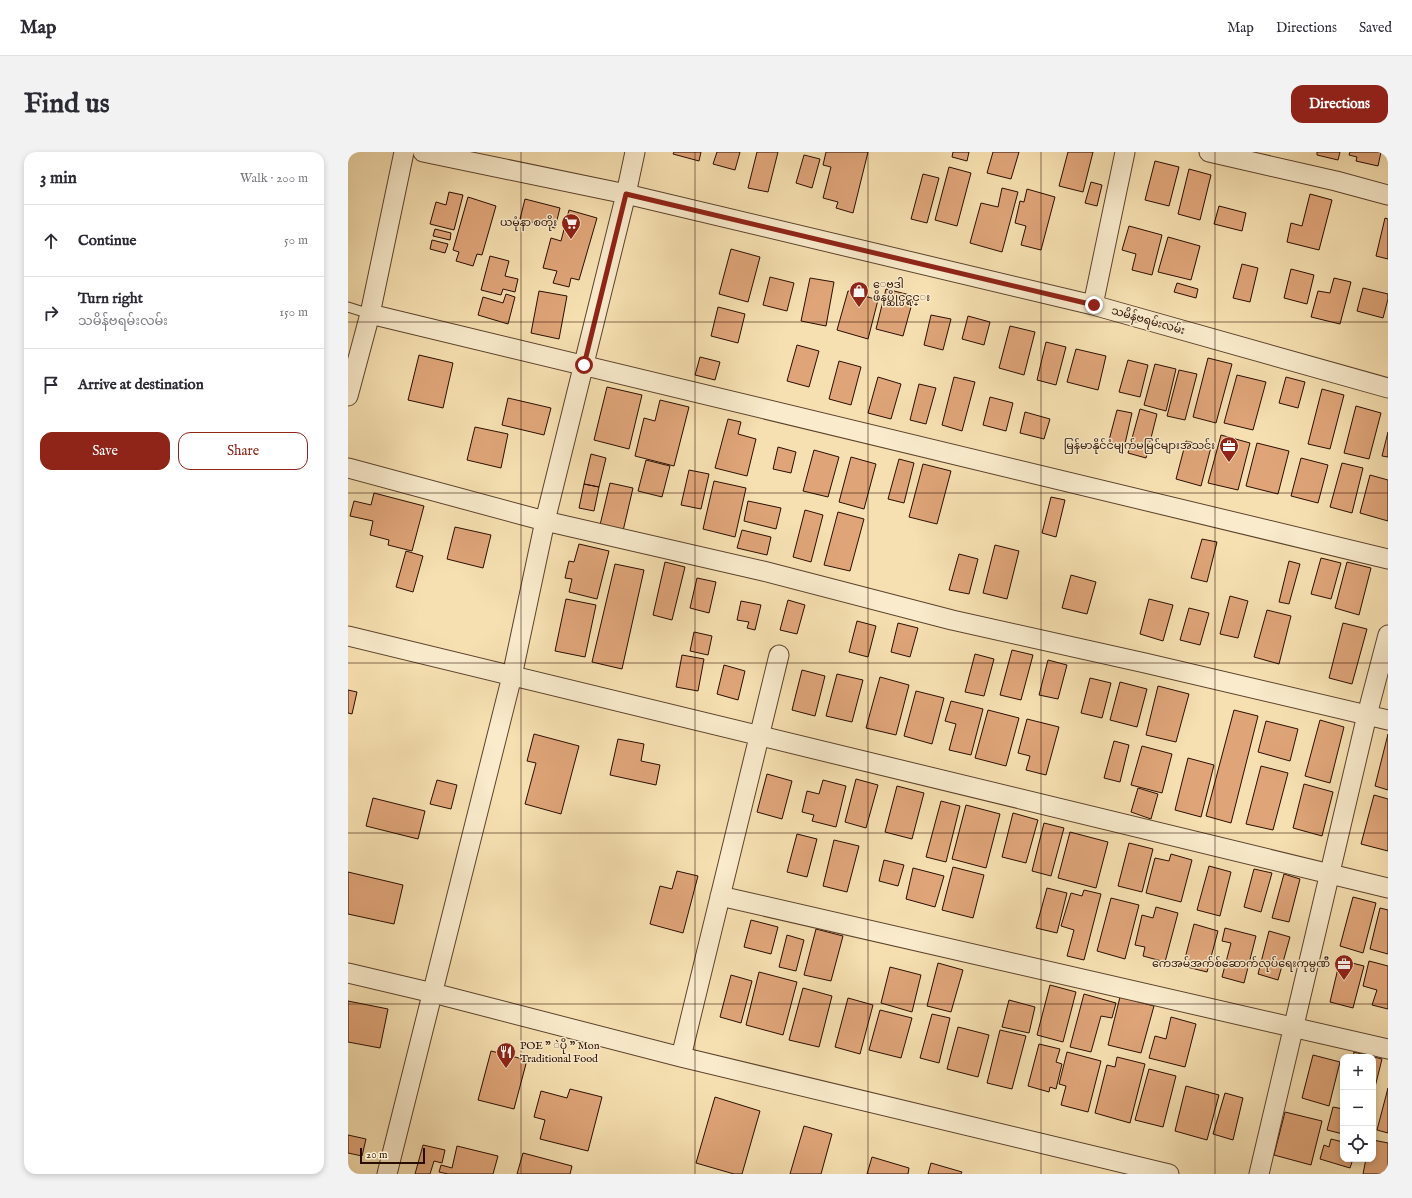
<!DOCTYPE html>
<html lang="en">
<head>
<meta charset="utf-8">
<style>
	:root { --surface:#fff; --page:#f2f2f3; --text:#2b2b33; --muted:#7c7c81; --line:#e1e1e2; --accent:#8f2418 }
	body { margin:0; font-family:"IM FELL English","Noto Sans Myanmar",serif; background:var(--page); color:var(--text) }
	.controls { position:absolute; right:12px; bottom:12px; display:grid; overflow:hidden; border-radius:8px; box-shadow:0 2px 6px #0003 }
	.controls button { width:36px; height:36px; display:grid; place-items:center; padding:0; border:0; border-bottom:1px solid var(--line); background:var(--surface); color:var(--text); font:20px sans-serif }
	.scale { position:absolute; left:12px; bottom:10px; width:65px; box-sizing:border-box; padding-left:4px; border:2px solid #290d00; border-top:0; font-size:11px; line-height:14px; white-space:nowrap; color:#290d00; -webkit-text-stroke:3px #f9ebcc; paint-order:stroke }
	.stop { position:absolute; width:12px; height:12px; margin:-9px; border:3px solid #8f2418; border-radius:50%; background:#fff }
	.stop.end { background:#8f2418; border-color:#fff; box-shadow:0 1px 4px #0008 }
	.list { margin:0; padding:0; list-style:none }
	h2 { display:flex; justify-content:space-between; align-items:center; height:52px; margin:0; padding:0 16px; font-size:17px }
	h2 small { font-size:13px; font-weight:400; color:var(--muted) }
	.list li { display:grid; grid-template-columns:26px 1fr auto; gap:12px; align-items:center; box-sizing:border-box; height:72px; padding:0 16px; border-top:1px solid var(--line) }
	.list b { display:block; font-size:15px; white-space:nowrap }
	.list p { margin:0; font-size:13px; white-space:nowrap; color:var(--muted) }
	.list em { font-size:13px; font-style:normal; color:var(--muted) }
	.actions { display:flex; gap:8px; padding:12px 16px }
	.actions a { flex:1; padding:9px 0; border:1px solid var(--accent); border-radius:12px; text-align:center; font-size:14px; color:var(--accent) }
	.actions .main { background:var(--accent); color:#fff }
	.icon { flex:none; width:22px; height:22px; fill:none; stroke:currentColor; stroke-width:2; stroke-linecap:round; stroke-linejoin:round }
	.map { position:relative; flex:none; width:1040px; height:1022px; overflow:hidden; border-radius:12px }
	header { display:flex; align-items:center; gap:24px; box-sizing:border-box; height:56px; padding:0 20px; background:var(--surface); border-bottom:1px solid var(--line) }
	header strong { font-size:19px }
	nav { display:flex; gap:22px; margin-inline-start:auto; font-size:14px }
	.intro { display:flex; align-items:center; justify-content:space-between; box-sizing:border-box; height:96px; padding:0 24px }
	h1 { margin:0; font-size:28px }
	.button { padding:10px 18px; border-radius:12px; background:var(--accent); color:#fff; font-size:14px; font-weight:700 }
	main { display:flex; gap:24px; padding:0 24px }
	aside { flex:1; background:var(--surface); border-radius:12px; box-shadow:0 2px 6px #0003 }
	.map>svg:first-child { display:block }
	.building { fill:#dfa579; stroke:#290d00 }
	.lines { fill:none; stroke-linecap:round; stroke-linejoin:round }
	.service-casing { stroke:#5c422c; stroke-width:11 }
	.minor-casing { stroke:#5c422c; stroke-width:21 }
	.service { stroke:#f9ebcc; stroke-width:9 }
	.minor { stroke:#f9ebcc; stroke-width:19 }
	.route { stroke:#8f2418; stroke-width:5 }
	.grid { fill:none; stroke:#290d00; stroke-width:1; stroke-opacity:0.55 }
	.labels { text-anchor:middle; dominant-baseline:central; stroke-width:3; stroke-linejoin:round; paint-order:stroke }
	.poi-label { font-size:11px; fill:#290d00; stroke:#f9ebcc; text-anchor:end }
	.street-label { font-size:11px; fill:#290d00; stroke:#f9ebcc }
</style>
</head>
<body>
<header>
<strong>Map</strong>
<nav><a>Map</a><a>Directions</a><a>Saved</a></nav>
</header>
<div class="intro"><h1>Find us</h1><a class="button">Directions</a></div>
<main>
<aside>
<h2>3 min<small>Walk · 200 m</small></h2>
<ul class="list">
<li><svg class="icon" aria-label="ahead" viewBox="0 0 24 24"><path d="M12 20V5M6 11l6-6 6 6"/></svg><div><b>Continue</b></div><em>50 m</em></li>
<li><svg class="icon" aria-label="right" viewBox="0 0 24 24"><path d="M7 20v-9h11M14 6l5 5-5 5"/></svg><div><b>Turn right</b><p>သမိန်ဗရမ်းလမ်း</p></div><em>150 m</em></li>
<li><svg class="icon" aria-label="arrive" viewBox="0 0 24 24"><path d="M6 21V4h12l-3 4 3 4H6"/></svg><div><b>Arrive at destination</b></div></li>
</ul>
<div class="actions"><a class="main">Save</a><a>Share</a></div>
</aside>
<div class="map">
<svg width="1040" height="1022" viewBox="0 0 1040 1022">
	<rect width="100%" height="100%" fill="#f6e0b1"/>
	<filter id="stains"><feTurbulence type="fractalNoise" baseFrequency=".005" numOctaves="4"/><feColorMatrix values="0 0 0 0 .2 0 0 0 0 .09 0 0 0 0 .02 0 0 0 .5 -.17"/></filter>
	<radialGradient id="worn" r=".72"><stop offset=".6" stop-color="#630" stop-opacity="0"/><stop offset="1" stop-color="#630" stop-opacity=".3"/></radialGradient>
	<!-- building -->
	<path class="building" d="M326,0H353L351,9L325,2Z
		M369,0H392L387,18L365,12Z
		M409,0H430L420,40L400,36Z
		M478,0H520L505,61L488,56L490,50L475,46L483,15L475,13Z
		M605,0H621L619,9L604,5Z
		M645,0H671L663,27L639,21Z
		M720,0H745L735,40L711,34Z
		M969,0H992L990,8L969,3Z
		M1002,0H1033L1030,14L1008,9L1009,5L1001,3Z
		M456,3L472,7L464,36L448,31Z
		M807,9L831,15L821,54L797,48Z
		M601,15L623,21L609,74L587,68Z
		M841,17L863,23L852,68L830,62Z
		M575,22L591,26L579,71L563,67Z
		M743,30L754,33L749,54L737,51Z
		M654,36L670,40L654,100L622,91L633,51L650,55Z
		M679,37L707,45L693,98L673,93L678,74L667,71L672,49L676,50Z
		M101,40L115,43L106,78L82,72L88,50L98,53Z
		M962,42L984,48L971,98L939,90L943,71L954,74Z
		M120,45L148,54L134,103L129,102L125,114L108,109L111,100L105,98Z
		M177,47L212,56L207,76L172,67Z
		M871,54L898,61L894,79L866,72Z
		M221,58L249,66L231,128L223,126L221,135L205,131L209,119L195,116L203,86L213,89Z
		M1037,66L1040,67V107L1028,104Z
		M781,74L814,83L804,123L784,118L788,102L774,98Z
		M87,77L103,81L102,88L85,84Z
		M820,85L852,94L843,128L810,120Z
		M84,88L100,92L97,101L82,97Z
		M383,97L412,105L400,150L371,142Z
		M142,104L161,109L157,124L170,127L167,140L155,137L153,143L133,138Z
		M894,112L910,116L902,150L885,146Z
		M943,117L966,123L959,152L936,146Z
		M422,125L446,131L439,159L415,153Z
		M462,126L486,130L478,174L453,169Z
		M986,126L1003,130L992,172L963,165L970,139L982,141Z
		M829,131L850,137L848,146L826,140Z
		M1015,136L1040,142V147L1035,166L1009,159Z
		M538,137L566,144L555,184L528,177Z
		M191,139L219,144L211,187L183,181Z
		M500,139L530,148L520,187L489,178Z
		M158,142L167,145L160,172L130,163L135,145L155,151Z
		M370,155L397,162L390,191L363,184Z
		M583,163L603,167L595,198L576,193Z
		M620,164L642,170L636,193L614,187Z
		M662,174L687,180L676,223L651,216Z
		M698,190L718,195L708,233L689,228Z
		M449,193L471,199L461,235L439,229Z
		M728,197L758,204L750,238L719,230Z
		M71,203L105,211L95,256L60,248Z
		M352,205L372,210L367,228L347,223Z
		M860,206L884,212L868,271L845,265Z
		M780,208L800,213L792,245L771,240Z
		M491,209L513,215L503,253L481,247Z
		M807,212L828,217L818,259L796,253Z
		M831,218L849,222L837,268L819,264Z
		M889,223L918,230L905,278L876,271Z
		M530,225L553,232L543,267L520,261Z
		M606,225L627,230L614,279L594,273Z
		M938,225L957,230L950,256L931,251Z
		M571,232L588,236L578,272L562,268Z
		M259,235L294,243L281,297L246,288Z
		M974,237L996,243L982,297L960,292Z
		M642,245L665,251L658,279L635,273Z
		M160,246L203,256L196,283L154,273Z
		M312,248L341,255L326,314L287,304L296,266L307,269Z
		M1008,254L1033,261L1021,307L996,301Z
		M792,257L809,262L798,306L780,301Z
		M769,258L784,261L776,296L760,292Z
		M677,260L702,267L696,287L672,281Z
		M380,267L393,270L390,282L408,287L399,324L367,316Z
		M127,275L160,282L153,316L119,308Z
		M1040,280V305L1034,304Z
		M873,283L902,291L890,338L860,331Z
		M838,289L863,295L853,334L828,327Z
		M909,291L941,299L930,342L898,334Z
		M430,295L448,300L443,321L425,317Z
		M466,298L491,305L480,345L455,339Z
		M243,302L258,306L251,335L236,332Z
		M503,305L528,312L516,357L491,350Z
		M953,306L980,313L970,351L943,344Z
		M551,307L566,311L556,351L540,347Z
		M298,308L322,314L314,345L290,339Z
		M994,311L1015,316L1004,361L982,355Z
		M575,312L603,319L589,372L561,365Z
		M341,318L361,322L353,357L333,353Z
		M1022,323L1040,328V369L1012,361Z
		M366,329L398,336L387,385L355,377Z
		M262,331L285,336L275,379L252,373Z
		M236,332L251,335L246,359L231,356Z
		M26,341L76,354L64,399L40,393L41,388L22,383L25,369L2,364L6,349L23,353Z
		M703,345L717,348L708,385L694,381Z
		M400,349L433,356L428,377L396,369Z
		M457,358L475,363L463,410L445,405Z
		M490,360L516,367L502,419L476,413Z
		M107,375L143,383L135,416L99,407Z
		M394,378L423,385L419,403L389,396Z
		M854,387L869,390L859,430L843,426Z
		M231,392L261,399L249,447L221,440L224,427L217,426L221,409L226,410Z
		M647,393L671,399L659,447L635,441Z
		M58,399L75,404L65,440L48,435Z
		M611,402L630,407L621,442L601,438Z
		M973,406L993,411L983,447L963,442Z
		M941,409L952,412L941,452L931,450Z
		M317,410L337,415L324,468L305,463Z
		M999,410L1023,416L1011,463L987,456Z
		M267,412L296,418L274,517L244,510Z
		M723,423L748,430L739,462L714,456Z
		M349,426L368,430L361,461L342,456Z
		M882,444L900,449L890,486L872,482Z
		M218,447L248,453L237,505L207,499Z
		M801,447L825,453L815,489L792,482Z
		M440,448L457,453L449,482L432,478Z
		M393,449L413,453L407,478L399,476L401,470L389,468Z
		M841,456L861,461L852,493L832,488Z
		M919,458L943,464L931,512L906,505Z
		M509,469L528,474L520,505L501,500Z
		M550,471L570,476L562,505L543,500Z
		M995,471L1019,477L1004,532L981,526Z
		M346,480L364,484L360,503L342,499Z
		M664,498L685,503L673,548L652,543Z
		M627,502L646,507L636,544L617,540Z
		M334,503L356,507L350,539L328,535Z
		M700,508L719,513L710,547L691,543Z
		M376,513L397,519L390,548L369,542Z
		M454,518L477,524L467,564L444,558Z
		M489,522L515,528L504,570L478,564Z
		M532,525L561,533L548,583L518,576Z
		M742,526L763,531L754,566L733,561Z
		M772,530L799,537L789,575L762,568Z
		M810,534L841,542L828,590L798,583Z
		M0,538L9,540L4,562L0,561Z
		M568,539L596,546L584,592L556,584Z
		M603,549L635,557L623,603L601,598L608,572L597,569Z
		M640,558L671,566L658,614L627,606Z
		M886,558L910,564L883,671L858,664Z
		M679,567L711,575L698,623L678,618L682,604L670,601Z
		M972,568L996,575L982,631L957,624Z
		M918,569L950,577L942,609L910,600Z
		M186,582L231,594L213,662L177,652L188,611L179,609Z
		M1040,582V638L1027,634Z
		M270,587L296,592L293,609L312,613L308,633L262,623Z
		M766,589L781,593L772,630L756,626Z
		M794,594L824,602L814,641L783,633Z
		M840,606L866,613L853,665L827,658Z
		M913,614L940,621L925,678L898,672Z
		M419,622L444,629L434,667L409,660Z
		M508,627L530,633L518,676L497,670Z
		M89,628L109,633L103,657L82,652Z
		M475,628L498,634L488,675L464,669L466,663L454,660L459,639L471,642Z
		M956,632L985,640L974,684L945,676Z
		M549,634L576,641L564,687L537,680Z
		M790,636L810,642L803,667L783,660Z
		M1026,643L1040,647V699L1013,692Z
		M25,646L77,659L70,687L18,674Z
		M593,649L612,654L598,710L578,705Z
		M618,653L652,662L638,716L604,707Z
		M665,661L690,668L678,711L654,705Z
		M696,671L716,676L703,724L684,719Z
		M722,680L760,690L748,736L710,726Z
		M449,682L469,687L459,725L439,720Z
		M486,688L511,694L499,740L475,734Z
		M781,691L805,697L794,740L770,734Z
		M823,702L844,708L833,750L798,741L807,706L821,709Z
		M536,708L556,713L550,734L531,729Z
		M861,714L883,720L872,764L849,758Z
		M605,715L636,723L625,766L594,758Z
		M565,716L596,724L587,755L558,747Z
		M906,717L924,721L913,760L896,755Z
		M329,719L350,724L335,781L302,772L312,734L324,737Z
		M0,720L55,733L46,772L0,762Z
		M936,722L952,727L941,770L924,766Z
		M699,736L719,741L709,781L688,776Z
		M736,738L753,742L736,808L719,804L726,778L713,774L723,741L734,744Z
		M1005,745L1028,751L1015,801L992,794Z
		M763,746L791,753L777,807L749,799Z
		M808,755L830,761L817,810L795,804L797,795L787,793L794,763L805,766Z
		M1032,756L1040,758V802L1022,797Z
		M403,768L430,775L423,802L396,795Z
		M846,772L870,779L859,820L835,814Z
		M877,776L908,784L896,831L874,825L883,791L874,789Z
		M468,777L495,784L483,829L456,823Z
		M921,779L942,785L930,828L910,822Z
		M439,783L456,788L448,819L431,815Z
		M992,808L1016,814L1005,856L982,850Z
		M1021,809L1040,814V857L1024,853L1029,838L1015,834Z
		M590,811L615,818L603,860L579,854Z
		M542,815L573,823L564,860L533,851Z
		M411,820L449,830L435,883L398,873Z
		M383,823L404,829L393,871L372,865Z
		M702,833L728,840L715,890L689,883Z
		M455,836L484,844L471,895L441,888Z
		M736,842L768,851L764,866L753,864L743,900L722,895Z
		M772,845L806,854L793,901L760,893Z
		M500,846L525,853L512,902L487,895Z
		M661,848L687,855L681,881L654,875Z
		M0,849L40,857L32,896L0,890Z
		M532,858L564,866L553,906L521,898Z
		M584,862L602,866L591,911L572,906Z
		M823,865L848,872L837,915L801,906L807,884L818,887Z
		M610,875L641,883L630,925L599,917Z
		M652,878L678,884L664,937L639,931Z
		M691,892L712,897L708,910L714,912L708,937L702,935L701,940L680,934Z
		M143,899L179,908L166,957L130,948Z
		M719,900L753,909L740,960L713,953L718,934L711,932Z
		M1006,900L1034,907L1025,943V905H1005Z
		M965,903L992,910L981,954L954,946Z
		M769,905L797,912L782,971L747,961L759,913L767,915Z
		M801,917L828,924L815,975L787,968Z
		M838,934L871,943L859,988L827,979Z
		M1040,936V981L1029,978Z
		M222,937L254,945L240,999L192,987L197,968L186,965L193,939L219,946Z
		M877,941L895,946L885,988L865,982Z
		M367,945L412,959L394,1022H386L348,1011Z
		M985,955L995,957V982L979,978Z
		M937,960L974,969L963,1013L926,1003Z
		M456,974L484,982L473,1022H442Z
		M0,983L18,987L14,1004L0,1001Z
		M983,987L995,990V1007H1005L1002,1016L972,1007L976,993L981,995Z
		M1025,988L1040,991V1022H1015L1018,1007H1025Z
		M75,993L97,998L94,1011L86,1009L82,1022H67Z
		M109,994L150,1004L145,1022H100L91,1020L93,1013L104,1016Z
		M175,1001L224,1014L222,1022H169Z
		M524,1005L561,1016L560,1022H519Z
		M583,1011L614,1020L613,1022H580Z"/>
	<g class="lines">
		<!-- service casing -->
		<g class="service-casing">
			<path id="service" d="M0,155L22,162"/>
		</g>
		<!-- minor casing -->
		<g class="minor-casing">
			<path id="minor" d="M75,0L278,42L745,153L1040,236
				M861,0L988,29L1040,43
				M745,153L777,0
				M22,162L1040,407
				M0,244L22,162L56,0
				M0,316L197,369L415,419L604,468L797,511L1040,568
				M0,484L1040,736
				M372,744L1040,897
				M0,821L85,841L333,905L821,1022
				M333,905L431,503
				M39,1022L164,524L197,369L278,42L287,0
				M911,1022L1019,563L1040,483"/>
		</g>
		<!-- service -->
		<use href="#service" class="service"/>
		<!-- minor -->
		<use href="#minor" class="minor"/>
	</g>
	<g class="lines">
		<!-- route -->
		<path class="route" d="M236,213L278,42L746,153"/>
	</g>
	<!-- grid -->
	<path class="grid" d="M173,0V1022M347,0V1022M520,0V1022M693,0V1022M867,0V1022M0,170H1040M0,341H1040M0,511H1040M0,681H1040M0,852H1040"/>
	<!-- icons -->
	<defs>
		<g id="supermarket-pin" transform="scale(1)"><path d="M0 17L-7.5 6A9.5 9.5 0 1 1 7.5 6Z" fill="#8f2418" stroke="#f9ebcc"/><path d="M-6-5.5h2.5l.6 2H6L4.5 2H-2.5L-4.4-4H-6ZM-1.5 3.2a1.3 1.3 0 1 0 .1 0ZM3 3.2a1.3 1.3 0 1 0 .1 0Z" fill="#fff"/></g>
		<g id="shop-pin" transform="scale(1)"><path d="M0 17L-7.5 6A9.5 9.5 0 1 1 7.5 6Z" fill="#8f2418" stroke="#f9ebcc"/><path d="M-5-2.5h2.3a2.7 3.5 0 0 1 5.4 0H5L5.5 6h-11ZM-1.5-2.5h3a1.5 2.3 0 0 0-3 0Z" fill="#fff"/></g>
		<g id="office-pin" transform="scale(1)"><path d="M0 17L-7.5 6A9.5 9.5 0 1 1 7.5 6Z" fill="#8f2418" stroke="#f9ebcc"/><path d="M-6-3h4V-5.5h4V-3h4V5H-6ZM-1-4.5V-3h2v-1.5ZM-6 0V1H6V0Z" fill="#fff"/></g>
		<g id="restaurant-pin" transform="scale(1)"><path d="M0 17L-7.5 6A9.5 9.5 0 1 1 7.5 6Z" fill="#8f2418" stroke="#f9ebcc"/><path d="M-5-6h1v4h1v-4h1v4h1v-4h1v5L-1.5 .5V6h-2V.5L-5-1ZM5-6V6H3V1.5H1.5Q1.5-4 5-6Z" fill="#fff"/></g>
	</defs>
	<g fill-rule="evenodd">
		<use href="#supermarket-pin" x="223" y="71"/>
		<use href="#shop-pin" x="511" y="139"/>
		<use href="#office-pin" x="881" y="294"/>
		<use href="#office-pin" x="996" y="812"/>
		<use href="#restaurant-pin" x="158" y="900"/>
	</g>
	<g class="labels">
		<!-- poi labels -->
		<g class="poi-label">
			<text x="209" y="71">ယမုံနာ စတိုး</text>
			<text x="525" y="133" text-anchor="start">ေဗဒါ<tspan x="525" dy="13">ဖိနပ္ဆိုင္ပင္ရင္း</tspan></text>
			<text x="867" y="294">မြန်မာနိုင်ငံမျက်မမြင်များအသင်း</text>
			<text x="982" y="812">ကေအမ်အက်စ်ဆောက်လုပ်ရေးကုမ္ပဏီ</text>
			<text x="172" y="894" text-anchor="start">POE " ဲပို " Mon<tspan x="172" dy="13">Traditional Food</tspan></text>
		</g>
		<!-- street labels -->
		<g class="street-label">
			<text transform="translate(800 169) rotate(16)">သမိန်ဗရမ်းလမ်း</text>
		</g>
	</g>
	<rect width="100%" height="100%" filter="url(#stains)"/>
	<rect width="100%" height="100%" fill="url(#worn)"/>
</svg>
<div class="controls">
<button>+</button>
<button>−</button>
<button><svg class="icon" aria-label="locate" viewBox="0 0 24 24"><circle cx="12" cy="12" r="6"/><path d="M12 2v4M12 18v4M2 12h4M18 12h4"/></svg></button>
</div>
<div class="scale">20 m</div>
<div class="stop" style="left:236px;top:213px"></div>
<div class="stop end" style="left:746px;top:153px"></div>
</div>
</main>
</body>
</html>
